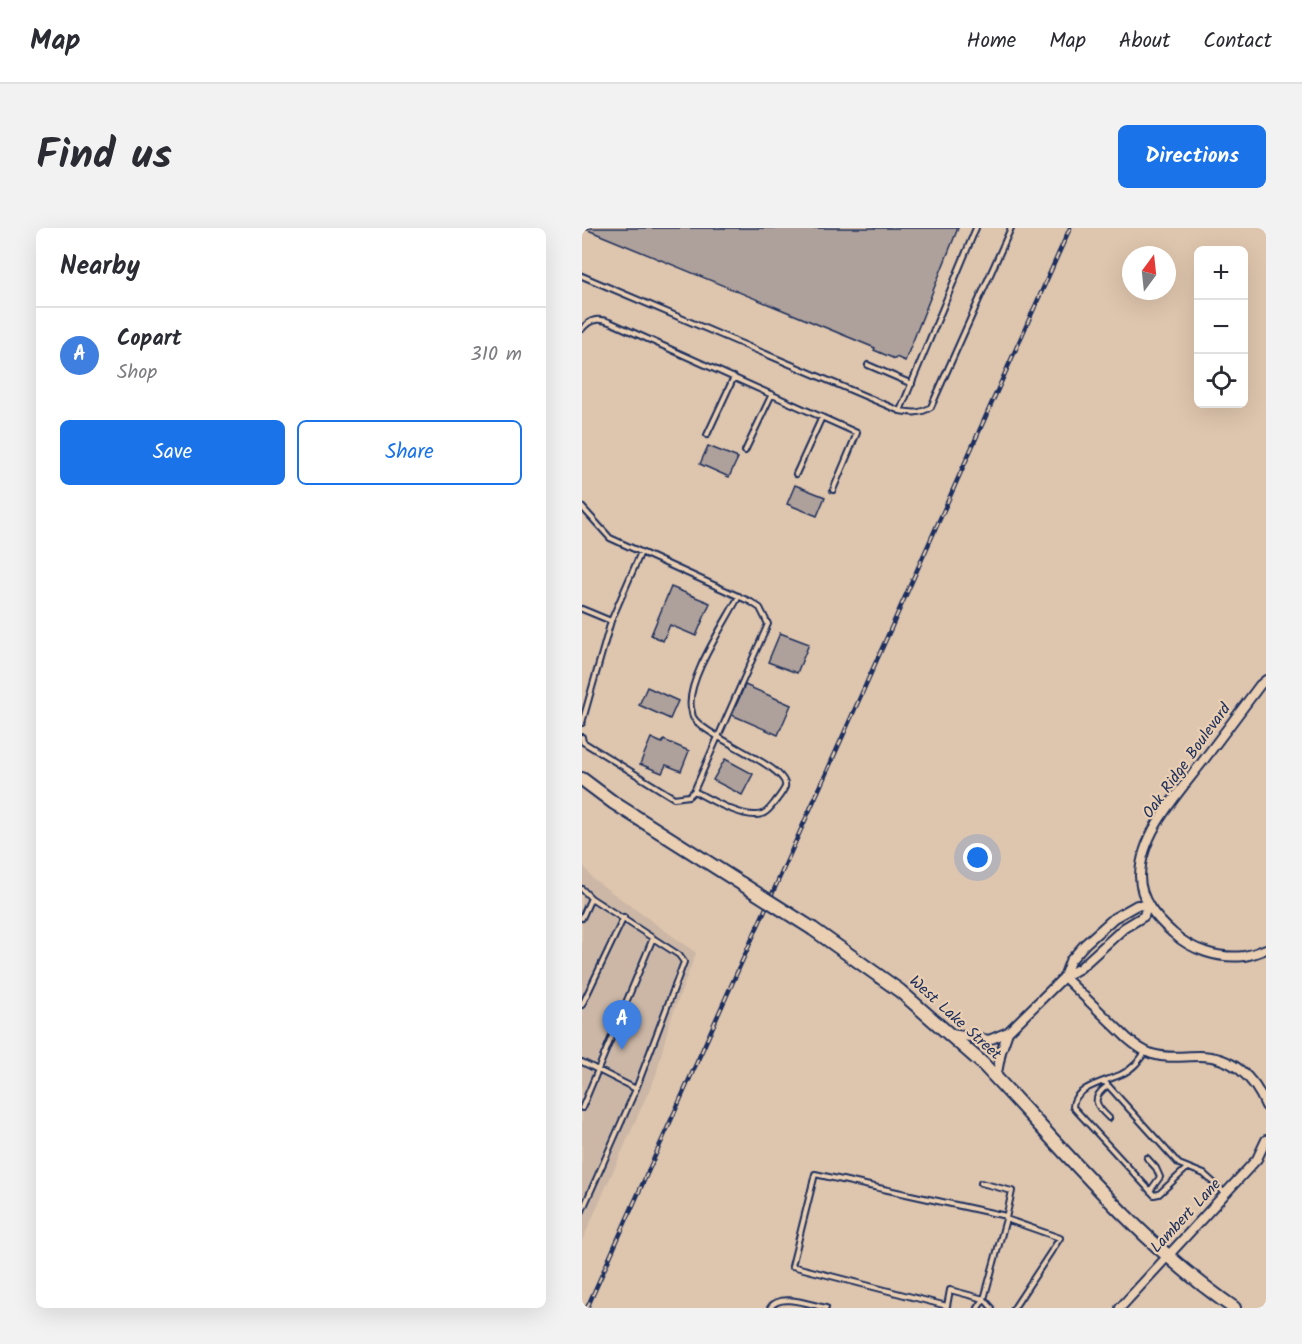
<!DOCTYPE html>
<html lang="en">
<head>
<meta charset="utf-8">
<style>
	:root { --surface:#fff; --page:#f2f2f3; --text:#2b2b33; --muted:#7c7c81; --line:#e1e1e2; --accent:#1a73e8 }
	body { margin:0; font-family:Kalam,sans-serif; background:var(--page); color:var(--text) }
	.controls { position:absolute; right:18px; top:18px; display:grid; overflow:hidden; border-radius:9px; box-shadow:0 6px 24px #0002 }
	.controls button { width:54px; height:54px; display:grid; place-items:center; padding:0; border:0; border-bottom:2px solid var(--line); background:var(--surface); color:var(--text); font:30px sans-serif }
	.compass { position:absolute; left:540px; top:18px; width:54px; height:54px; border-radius:50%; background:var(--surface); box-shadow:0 6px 24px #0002; rotate:15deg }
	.you { position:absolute; left:396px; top:630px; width:21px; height:21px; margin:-15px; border:4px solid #fff; border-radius:50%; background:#1a73e8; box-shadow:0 0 0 9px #1a73e833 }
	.badge { display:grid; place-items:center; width:39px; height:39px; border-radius:50%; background:var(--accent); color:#fff; font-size:20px; font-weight:700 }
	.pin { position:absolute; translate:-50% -50px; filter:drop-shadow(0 2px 3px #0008) }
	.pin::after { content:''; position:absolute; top:32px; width:21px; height:18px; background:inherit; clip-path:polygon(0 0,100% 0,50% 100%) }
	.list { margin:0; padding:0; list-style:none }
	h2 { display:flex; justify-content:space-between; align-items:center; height:78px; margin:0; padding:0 24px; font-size:26px }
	h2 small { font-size:20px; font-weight:400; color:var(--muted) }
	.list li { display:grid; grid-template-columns:39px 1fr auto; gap:18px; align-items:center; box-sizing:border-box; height:96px; padding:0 24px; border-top:2px solid var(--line) }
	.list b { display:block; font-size:22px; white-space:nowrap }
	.list p { margin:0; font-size:20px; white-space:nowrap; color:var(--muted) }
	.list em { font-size:20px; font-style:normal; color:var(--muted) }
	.actions { display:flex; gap:12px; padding:18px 24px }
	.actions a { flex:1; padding:14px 0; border:2px solid var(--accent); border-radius:9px; text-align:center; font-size:21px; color:var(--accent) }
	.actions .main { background:var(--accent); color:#fff }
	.icon { flex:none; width:33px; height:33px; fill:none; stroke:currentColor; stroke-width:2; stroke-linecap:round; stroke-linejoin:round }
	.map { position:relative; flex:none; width:684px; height:1080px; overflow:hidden; border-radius:9px }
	header { display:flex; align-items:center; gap:36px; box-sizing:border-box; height:84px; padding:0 30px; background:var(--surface); border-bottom:2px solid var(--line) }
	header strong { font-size:28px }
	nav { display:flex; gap:33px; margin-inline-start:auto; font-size:21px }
	.intro { display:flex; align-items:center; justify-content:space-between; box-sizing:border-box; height:144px; padding:0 36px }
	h1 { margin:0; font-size:42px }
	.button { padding:15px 27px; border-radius:9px; background:var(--accent); color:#fff; font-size:21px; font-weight:700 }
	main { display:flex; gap:36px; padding:0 36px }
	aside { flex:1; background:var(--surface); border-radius:9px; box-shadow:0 6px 24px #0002 }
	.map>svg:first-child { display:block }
	.built { fill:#ccb7a6 }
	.building { fill:#aea09a; stroke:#1b2f5e; stroke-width:1.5 }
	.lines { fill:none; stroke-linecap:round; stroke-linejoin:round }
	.service-casing { stroke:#1b2f5e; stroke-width:8 }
	.minor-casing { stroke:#1b2f5e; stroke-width:12 }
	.trunk-casing { stroke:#1b2f5e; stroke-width:16 }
	.service { stroke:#eacfb2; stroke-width:4 }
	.minor { stroke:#eacfb2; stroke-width:8 }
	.trunk { stroke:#eacfb2; stroke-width:12 }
	.rail-casing { stroke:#1b2f5e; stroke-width:4.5 }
	.rail { stroke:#eacfb2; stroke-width:2; stroke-dasharray:7; stroke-linecap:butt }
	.trunk-bridge-casing { stroke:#1b2f5e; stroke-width:16; stroke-linecap:butt }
	.trunk-bridge { stroke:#eacfb2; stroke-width:12 }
	.labels { text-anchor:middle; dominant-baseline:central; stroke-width:4.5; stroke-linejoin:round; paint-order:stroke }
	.street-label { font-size:16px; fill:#1b2f5e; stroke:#eacfb2 }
</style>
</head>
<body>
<header>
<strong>Map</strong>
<nav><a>Home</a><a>Map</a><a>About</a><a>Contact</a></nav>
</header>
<div class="intro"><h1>Find us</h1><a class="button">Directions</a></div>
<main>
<aside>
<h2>Nearby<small></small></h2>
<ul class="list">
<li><span class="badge" style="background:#3f7fe0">A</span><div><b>Copart</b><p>Shop</p></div><em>310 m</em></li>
</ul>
<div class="actions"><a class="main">Save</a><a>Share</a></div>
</aside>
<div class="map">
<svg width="684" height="1080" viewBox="0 0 684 1080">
	<rect width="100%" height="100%" fill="#dec5ad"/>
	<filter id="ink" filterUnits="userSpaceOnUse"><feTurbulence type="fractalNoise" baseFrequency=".0167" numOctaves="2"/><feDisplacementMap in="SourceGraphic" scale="12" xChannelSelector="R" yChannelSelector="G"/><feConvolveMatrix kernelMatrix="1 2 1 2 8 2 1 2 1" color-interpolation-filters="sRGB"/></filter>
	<g filter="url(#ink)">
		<!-- built -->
		<path class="built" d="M0,635L10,650L114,725L87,796L74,847L0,1013Z"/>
		<!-- building -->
		<path class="building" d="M1,0H376L323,133L314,129L313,131L292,122L293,120Z
			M126,218L156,230L147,249L118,236Z
			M213,257L243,269L235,288L205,276Z
			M89,359L128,375L114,408L88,397L81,413L69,407Z
			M198,405L227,416L215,445L186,434Z
			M163,457L209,477L196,507L150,487Z
			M65,459L96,473L88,491L57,477Z
			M69,510L80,515L82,512L107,523L99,543L84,537L80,545L58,536Z
			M143,531L171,546L160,567L131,552Z"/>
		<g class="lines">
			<!-- service casing -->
			<g class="service-casing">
				<path id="service" d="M0,48L318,183C331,185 338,186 349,179L429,0
					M0,101C9,90 17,90 30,95L275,205L251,262
					M286,137L330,156
					M318,183L394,0
					M125,207L152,149
					M163,223L190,166
					M214,246L240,189
					M0,279L28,310L169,374L178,380L186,396L112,563L107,568L92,570L1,514L0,509
					M0,381L29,393L0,495
					M29,393L59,324
					M112,563C127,571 163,592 180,586C185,585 189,579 193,574C196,570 201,564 203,559C208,539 122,509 111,489C110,486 110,483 109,480C104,452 143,395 157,368
					M0,661L9,670L97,727L102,734L54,861L0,983
					M0,690L9,670
					M0,777L42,689
					M564,823C557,833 551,841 540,846C526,853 491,859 491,879L572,967L577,966L605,940
					M0,834L54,861
					M522,853L597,936L622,946L643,965
					M525,858C509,870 513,877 527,890
					M0,880L71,710
					M565,930L574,940L578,949L568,963
					M399,955L430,963L424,990
					M365,1078L210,1038L233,946L424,988
					M365,1078L368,1062L402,1071L396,1080
					M188,1080C197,1064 229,1077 244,1080
					M410,1080L402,1071L424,991L478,1010L432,1080"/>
			</g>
			<!-- minor casing -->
			<g class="minor-casing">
				<path id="minor" d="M684,452L678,457C659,482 640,508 621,533C596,566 559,604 558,648C558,672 574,690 591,705C609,722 637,731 662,728C669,727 677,724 684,721
					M482,749L546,811C553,817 561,823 570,826C586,831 601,828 617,828C650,828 672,849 684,878
					M369,806L407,812L426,804L482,749L498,740L542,700L562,688L565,678L555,677L532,690L503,716L488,733L482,749
					M414,850L419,824L426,804
					M538,1080L675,931L684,912"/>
			</g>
			<!-- trunk casing -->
			<g class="trunk-casing">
				<path id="trunk" d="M0,551L32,575L160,656
					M231,701L318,763L400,835C480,919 555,1013 652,1080"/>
			</g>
			<!-- service -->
			<use href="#service" class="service"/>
			<!-- minor -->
			<use href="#minor" class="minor"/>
			<!-- trunk -->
			<use href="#trunk" class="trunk"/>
			<!-- rail casing -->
			<g class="rail-casing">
				<path id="rail" d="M5,1080L488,0"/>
			</g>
			<!-- rail -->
			<use href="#rail" class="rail"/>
			<!-- trunk-bridge casing -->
			<g class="trunk-bridge-casing">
				<path id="trunk-bridge" d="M160,656L231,701"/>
			</g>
			<!-- trunk-bridge -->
			<use href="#trunk-bridge" class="trunk-bridge"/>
		</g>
	</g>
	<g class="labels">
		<!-- street labels -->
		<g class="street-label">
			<text transform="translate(605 533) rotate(-54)">Oak Ridge Boulevard</text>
			<text transform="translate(373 790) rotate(42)">West Lake Street</text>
			<text transform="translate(604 988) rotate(-47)">Lambert Lane</text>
		</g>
	</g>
</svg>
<div class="controls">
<button>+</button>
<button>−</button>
<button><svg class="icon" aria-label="locate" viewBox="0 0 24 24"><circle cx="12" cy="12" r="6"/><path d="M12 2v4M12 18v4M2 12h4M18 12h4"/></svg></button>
</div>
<svg class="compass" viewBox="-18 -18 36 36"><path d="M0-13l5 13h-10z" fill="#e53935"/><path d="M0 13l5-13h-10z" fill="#7c7c81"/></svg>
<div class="you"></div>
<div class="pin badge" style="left:40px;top:822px;background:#3f7fe0">A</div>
</div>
</main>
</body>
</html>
